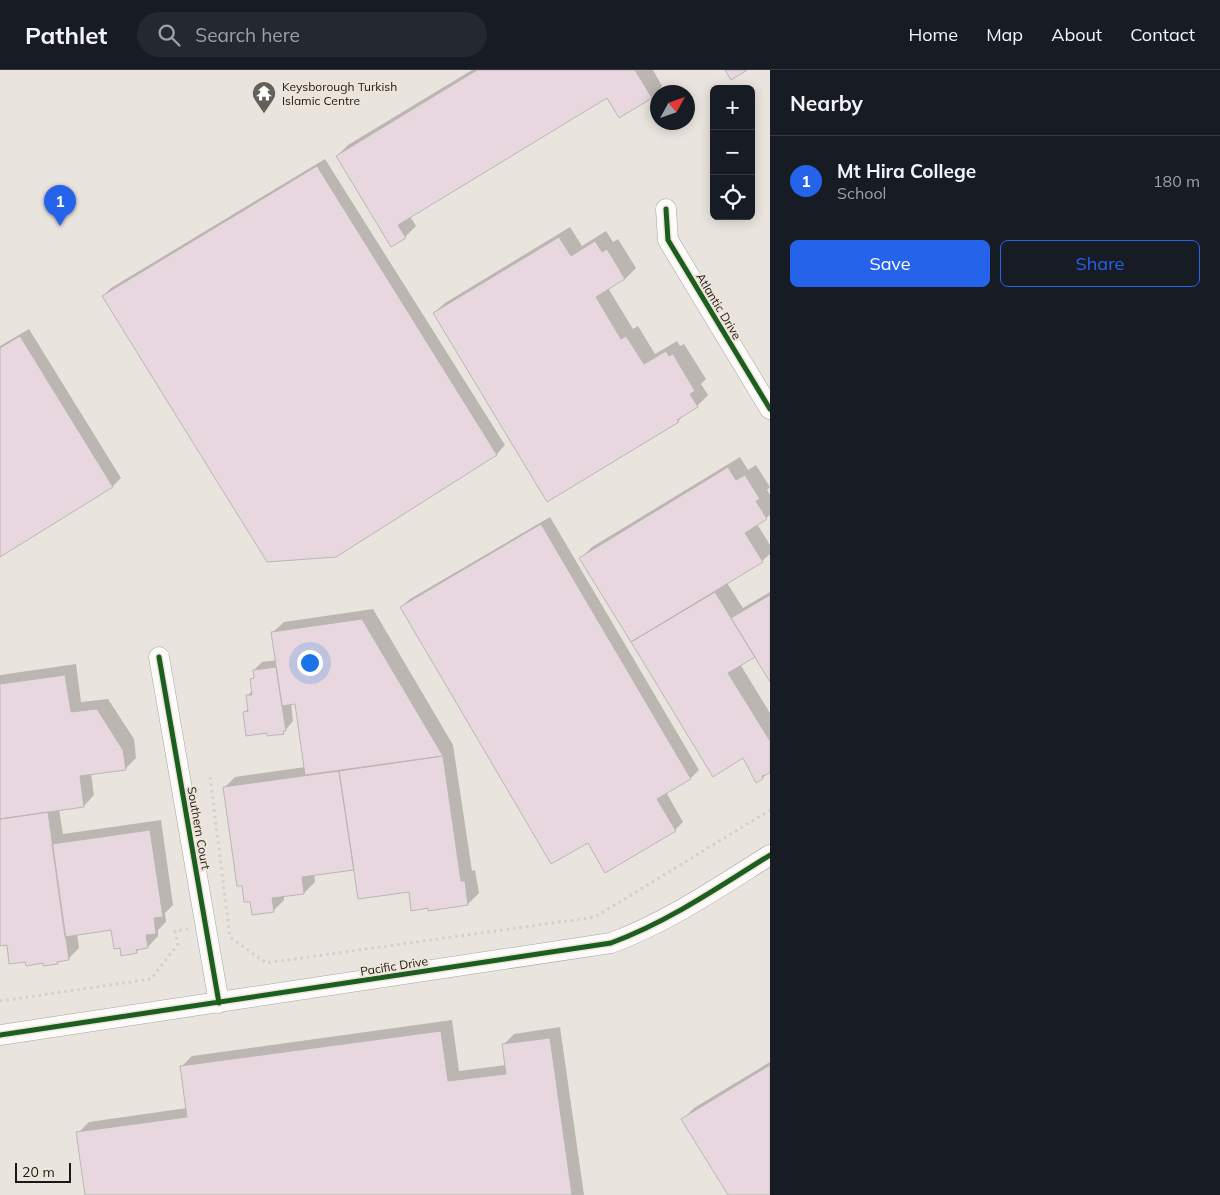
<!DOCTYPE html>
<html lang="en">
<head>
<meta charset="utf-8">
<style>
	:root { --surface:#171b24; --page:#242831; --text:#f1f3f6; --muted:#9ea1a6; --line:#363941; --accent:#2563eb }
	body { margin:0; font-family:Mulish,sans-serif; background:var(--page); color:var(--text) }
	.controls { position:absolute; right:15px; top:15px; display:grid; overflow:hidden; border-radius:8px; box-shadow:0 2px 12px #0003 }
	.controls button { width:45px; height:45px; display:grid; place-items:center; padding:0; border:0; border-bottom:1px solid var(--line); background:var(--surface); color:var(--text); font:25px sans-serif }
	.compass { position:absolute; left:650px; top:15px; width:45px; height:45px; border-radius:50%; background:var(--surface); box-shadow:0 2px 12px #0003; rotate:50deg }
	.scale { position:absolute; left:15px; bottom:12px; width:56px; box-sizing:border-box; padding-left:5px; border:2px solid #1b1814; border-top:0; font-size:14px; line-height:18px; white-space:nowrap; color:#1b1814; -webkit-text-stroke:4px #eee5da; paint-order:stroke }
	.you { position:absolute; left:309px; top:592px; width:18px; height:18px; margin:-12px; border:4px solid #fff; border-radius:50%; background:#1a73e8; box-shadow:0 0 0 8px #1a73e833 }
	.badge { display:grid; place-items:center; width:32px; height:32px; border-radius:50%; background:var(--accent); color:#fff; font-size:16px; font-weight:700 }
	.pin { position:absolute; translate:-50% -41px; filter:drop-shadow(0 1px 2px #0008) }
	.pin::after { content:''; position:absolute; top:26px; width:18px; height:15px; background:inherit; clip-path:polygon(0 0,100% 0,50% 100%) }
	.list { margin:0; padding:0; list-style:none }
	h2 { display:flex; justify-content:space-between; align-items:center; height:65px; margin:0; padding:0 20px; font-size:21px }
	h2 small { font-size:16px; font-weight:400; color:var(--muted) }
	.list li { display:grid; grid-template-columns:32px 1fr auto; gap:15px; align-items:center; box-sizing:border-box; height:90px; padding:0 20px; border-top:1px solid var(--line) }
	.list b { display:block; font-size:19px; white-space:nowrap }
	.list p { margin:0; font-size:16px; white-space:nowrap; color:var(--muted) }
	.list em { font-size:16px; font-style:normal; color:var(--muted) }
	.actions { display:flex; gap:10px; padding:15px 20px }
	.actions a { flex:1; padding:11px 0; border:1px solid var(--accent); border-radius:8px; text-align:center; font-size:18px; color:var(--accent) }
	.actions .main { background:var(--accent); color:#fff }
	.icon { flex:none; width:28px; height:28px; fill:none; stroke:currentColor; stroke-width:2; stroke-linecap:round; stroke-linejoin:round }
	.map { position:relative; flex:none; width:770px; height:1125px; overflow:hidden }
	header { display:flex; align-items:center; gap:30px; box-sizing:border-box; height:70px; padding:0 25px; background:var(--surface); border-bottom:1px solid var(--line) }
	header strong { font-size:24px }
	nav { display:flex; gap:28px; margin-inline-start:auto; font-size:18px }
	.search { width:350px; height:45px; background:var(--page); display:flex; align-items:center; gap:12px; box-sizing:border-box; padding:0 18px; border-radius:28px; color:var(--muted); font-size:19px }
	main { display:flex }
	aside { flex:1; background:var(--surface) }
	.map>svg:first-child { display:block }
	.shadow { fill:#0003 }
	.building { fill:#e8d7de; stroke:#bbb6b5 }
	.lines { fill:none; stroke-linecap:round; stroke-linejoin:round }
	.minor-casing { stroke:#a8a49f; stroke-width:21 }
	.path { stroke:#d1d0ce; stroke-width:3; stroke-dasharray:2.5 4; stroke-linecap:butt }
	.minor { stroke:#fcfbfa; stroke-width:20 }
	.cycleway-casing { stroke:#eee5da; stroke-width:8 }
	.cycleway { stroke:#1b5e20; stroke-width:5 }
	.labels { text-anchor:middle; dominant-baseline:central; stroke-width:4.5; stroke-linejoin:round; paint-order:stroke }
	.poi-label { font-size:12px; fill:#1b1814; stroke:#eee5da; text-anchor:start }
	.street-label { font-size:12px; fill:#1b1814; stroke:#eee5da }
</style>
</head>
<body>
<header>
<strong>Pathlet</strong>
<div class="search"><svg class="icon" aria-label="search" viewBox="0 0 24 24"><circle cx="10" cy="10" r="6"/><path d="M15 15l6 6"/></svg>Search here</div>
<nav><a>Home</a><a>Map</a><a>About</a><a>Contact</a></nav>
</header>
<main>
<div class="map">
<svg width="770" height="1125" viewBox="0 0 770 1125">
	<rect width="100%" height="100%" fill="#eae4de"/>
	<!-- shadow -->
	<path class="shadow" d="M472,0H653L662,16L652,27L620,46L608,26L410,146L416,156L405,167L392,175L337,86L348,75Z
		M325,89L505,375L497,384L336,486L103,226L111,218Z
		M570,157L582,176L606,161L613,172L618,169L636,198L625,209L608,218L633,259L638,256L655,284L677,271L680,276L684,274L706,309L701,314L708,325L697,336L685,344L678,351L548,430L434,243L445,233Z
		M29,259L121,408L113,416L0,485V276Z
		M740,387L748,400L756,395L770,417L767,420L770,425V445L757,454L770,475V484L762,491L727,513L743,538L770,522V610L755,586L740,594L770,643V700L763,708L744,686L714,705L581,488L592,477Z
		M550,447L699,700L691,708L666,722L683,752L675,760L588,771L401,537L410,529Z
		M373,539L453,675L472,801L475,800L479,823L468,834L429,837L410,821L355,799L314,804L315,812L304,823L284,826V830L273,841L224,718L235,707L305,697L296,633H291L293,651L283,663L268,662L244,642L249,638L247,626L253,620L252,609L255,606L254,600L262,592L277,590L273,562L284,552Z
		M76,594L81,632L108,629L134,669L136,688L125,699L91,704L94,725L84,736L59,739L63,764L161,750L173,835L165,843L166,852L158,860V866L148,877L141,878L136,882L121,877L112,859L77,864L79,878L68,889L60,890L57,893L26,891L8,873L0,874V605Z
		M452,950L459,1001L506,995L503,975L514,964L560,957L584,1125H86L78,1063L89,1052L187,1038L181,997L192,986Z
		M770,992V1125H729L683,1049L694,1038Z"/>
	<!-- building -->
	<path class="building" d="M477,0H635L652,28L619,48L607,28L398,155L406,168L391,177L336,86Z
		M725,0H747L731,10Z
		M317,96L497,385L336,487L267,492L102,226Z
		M559,167L571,186L595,171L602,182L607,179L625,209L596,227L621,269L626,266L644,294L666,281L669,286L673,284L695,321L690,324L698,337L677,350L679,352L547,432L433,243Z
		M20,266L113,417L0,487V278Z
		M728,397L736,410L745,405L760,429L756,431L767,449L745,463L763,492L631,572L579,488Z
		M541,454L691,709L657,729L676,761L605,803L588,773L551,794L400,537Z
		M715,522L755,587L728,603L770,671V703L762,706L763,709L756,713L743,688L713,707L631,572Z
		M770,525V612L731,548Z
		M362,549L443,686L305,705L295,634L282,636L271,562Z
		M276,597L286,661H283L284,664L267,666V663L246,666L243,642L248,641L246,625H252L250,609L254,608L253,600Z
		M65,605L71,642L97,639L123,680L126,700L80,706L84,737L0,749V614Z
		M443,686L461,811H465L468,835L428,841V838L411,841L409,822L358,829L339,701Z
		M339,701L354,800L302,807L304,824L272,828L274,842L252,845L250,832H244L242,816H237L223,717Z
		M48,742L69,890L57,892L58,894L43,896V893L26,896L25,892L9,894L7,875L0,876V749Z
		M150,760L163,847L154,848L156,864L146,865L148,878L136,880L137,883L121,886L120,878L114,879L111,860L65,867L52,774Z
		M441,961L448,1011L506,1004L502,974L550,968L572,1125H85L76,1062L187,1047L180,996Z
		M770,995V1125H728L681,1049Z"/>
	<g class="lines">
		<!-- minor casing -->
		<g class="minor-casing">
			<path id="minor" d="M666,139L668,170L770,339
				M159,587L219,933
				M0,965L611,873C668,852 719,817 770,785"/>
		</g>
		<!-- path -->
		<path class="path" d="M210,707L230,867L266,893L595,847L770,740
			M0,931L151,909L178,874L175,861L188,859"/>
		<!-- minor -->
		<use href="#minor" class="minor"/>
		<!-- cycleway casing -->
		<g class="cycleway-casing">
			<path id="cycleway" d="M666,139L668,170L770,339
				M159,587L219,933
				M0,965L611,873C668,852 719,817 770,785"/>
		</g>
		<!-- cycleway -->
		<use href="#cycleway" class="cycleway"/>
	</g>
	<!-- icons -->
	<defs>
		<g id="temple-pin" transform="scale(1.25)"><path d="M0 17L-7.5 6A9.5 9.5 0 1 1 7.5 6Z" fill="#635f5b" stroke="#eee5da"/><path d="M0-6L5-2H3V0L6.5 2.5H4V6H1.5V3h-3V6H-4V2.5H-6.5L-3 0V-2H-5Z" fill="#fff"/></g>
	</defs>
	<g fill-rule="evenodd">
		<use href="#temple-pin" x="264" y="23"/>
	</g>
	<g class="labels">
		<!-- poi labels -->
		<g class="poi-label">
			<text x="282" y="16">Keysborough Turkish<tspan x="282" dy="14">Islamic Centre</tspan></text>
		</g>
		<!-- street labels -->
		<g class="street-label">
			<text transform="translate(719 236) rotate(59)">Atlantic Drive</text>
			<text transform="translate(199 758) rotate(80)">Southern Court</text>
			<text transform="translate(394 896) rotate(-9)">Pacific Drive</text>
		</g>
	</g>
</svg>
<div class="controls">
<button>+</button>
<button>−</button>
<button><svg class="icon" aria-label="locate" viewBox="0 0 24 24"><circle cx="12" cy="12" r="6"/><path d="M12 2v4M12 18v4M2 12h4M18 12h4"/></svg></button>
</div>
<svg class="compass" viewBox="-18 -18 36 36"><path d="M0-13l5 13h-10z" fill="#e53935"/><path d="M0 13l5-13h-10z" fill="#9ea1a6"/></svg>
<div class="scale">20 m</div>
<div class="you"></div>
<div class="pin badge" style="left:60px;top:156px">1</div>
</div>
<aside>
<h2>Nearby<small></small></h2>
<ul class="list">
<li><span class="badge">1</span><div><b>Mt Hira College</b><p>School</p></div><em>180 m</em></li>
</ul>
<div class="actions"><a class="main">Save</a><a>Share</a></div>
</aside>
</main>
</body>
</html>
